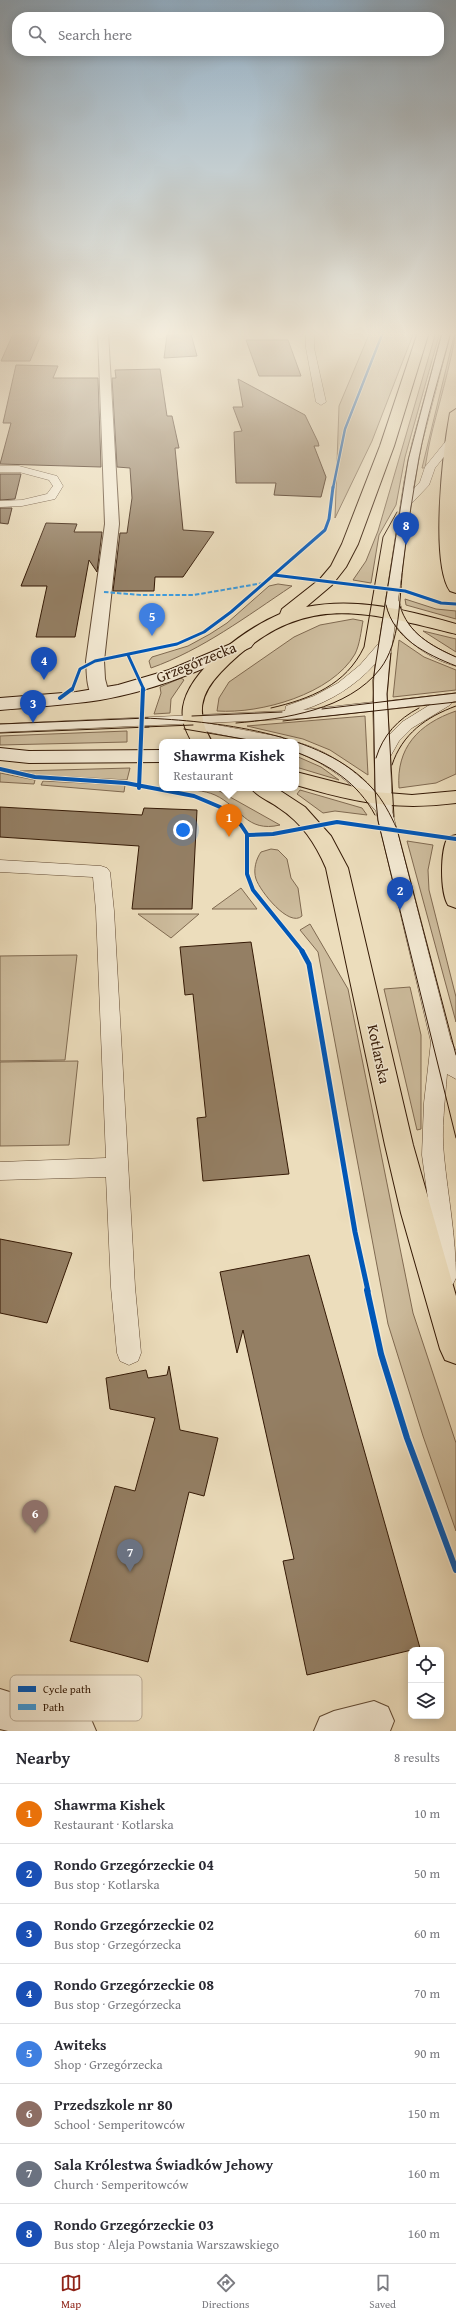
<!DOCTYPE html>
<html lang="en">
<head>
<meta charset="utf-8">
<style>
	:root { --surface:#fff; --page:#f7f7f7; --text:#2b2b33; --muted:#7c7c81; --line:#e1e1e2; --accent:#8f2418 }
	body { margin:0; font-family:"Gentium Book Plus",serif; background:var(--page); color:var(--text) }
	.controls { position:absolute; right:12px; bottom:12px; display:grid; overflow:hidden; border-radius:8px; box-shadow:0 2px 10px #0003 }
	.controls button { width:36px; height:36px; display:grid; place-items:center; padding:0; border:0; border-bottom:1px solid var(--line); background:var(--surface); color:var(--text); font:20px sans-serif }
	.you { position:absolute; left:183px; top:830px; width:14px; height:14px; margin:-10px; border:3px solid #fff; border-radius:50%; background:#1a73e8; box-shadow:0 0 0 6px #1a73e833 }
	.badge { display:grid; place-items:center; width:26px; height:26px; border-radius:50%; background:var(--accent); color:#fff; font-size:13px; font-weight:700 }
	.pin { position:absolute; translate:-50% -33px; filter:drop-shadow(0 1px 2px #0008) }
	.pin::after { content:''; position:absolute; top:21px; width:14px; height:12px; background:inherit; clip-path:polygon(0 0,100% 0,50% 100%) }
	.popup { position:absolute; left:159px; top:739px; width:140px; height:52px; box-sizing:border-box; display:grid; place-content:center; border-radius:8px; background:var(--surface); filter:drop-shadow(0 1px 3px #0005); font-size:13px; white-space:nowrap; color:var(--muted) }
	.popup b { font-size:15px; color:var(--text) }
	.popup::after { content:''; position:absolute; left:50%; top:100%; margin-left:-8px; border:8px solid transparent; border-top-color:var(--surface) }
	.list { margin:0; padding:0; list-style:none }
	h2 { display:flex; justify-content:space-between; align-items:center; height:52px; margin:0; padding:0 16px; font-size:17px }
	h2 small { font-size:13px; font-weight:400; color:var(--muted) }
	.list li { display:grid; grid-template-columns:26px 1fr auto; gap:12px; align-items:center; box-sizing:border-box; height:60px; padding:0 16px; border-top:1px solid var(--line) }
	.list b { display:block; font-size:15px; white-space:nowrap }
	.list p { margin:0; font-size:13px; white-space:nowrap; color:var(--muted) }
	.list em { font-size:13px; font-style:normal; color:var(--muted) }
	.icon { flex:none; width:22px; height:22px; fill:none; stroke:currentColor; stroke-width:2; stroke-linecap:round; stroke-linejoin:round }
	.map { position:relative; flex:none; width:456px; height:1731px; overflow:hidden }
	.search { position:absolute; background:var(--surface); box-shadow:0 2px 10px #0003; left:12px; right:12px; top:12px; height:44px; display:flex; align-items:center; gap:10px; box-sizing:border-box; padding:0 14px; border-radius:16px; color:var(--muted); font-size:15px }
	.sheet { height:532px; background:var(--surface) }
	nav { display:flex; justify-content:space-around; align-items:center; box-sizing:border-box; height:56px; border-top:1px solid var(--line); background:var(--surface); font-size:11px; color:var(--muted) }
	nav a { display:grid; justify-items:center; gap:2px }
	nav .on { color:var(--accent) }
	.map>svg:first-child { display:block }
	.green { fill:#cdbc9d; stroke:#806a51 }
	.building { fill:#947f64; stroke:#341905 }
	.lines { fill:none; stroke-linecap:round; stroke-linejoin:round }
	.lane-casing { stroke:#624a33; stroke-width:1 }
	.street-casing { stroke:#624a33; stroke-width:2 }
	.secondary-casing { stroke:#341905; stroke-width:2 }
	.primary-casing { stroke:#341905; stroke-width:2 }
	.lane { fill:#f3e9d3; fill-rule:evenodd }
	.street { fill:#f3e9d3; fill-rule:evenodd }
	.secondary { fill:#f3e9d3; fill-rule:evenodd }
	.primary { fill:#ecddbc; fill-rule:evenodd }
	.tram { stroke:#341905; stroke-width:1 }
	.quiet { stroke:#3e9bdd; stroke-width:2; stroke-dasharray:4.5 2; stroke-linecap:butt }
	.cycleway-far4-casing { stroke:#f3e9d3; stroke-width:4 }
	.cycleway-far3-casing { stroke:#f3e9d3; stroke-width:5 }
	.cycleway-far2-casing { stroke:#f3e9d3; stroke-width:6 }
	.cycleway-far1-casing { stroke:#f3e9d3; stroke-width:8 }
	.cycleway-casing { stroke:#f3e9d3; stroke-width:9 }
	.cycleway-far4 { stroke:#0057b8; stroke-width:2.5 }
	.cycleway-far3 { stroke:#0057b8; stroke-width:3 }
	.cycleway-far2 { stroke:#0057b8; stroke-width:4 }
	.cycleway-far1 { stroke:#0057b8; stroke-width:5 }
	.cycleway { stroke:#0057b8; stroke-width:6 }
	.labels { text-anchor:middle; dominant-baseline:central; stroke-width:3; stroke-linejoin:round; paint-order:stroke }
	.street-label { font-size:15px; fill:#341905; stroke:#f3e9d3 }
	.key { fill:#f3e9d3; stroke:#baab95; stroke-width:1 }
	.key-label { font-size:11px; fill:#341905 }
</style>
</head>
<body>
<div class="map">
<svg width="456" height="1731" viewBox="0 0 456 1731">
	<rect width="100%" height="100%" fill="#ecddbc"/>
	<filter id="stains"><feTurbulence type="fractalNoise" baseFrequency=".005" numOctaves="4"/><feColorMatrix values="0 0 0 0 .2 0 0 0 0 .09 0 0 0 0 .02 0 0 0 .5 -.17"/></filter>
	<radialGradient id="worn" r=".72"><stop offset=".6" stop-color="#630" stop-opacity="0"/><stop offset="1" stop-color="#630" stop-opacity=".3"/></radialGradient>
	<!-- green -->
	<path class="green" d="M370,332H414L372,441L335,518L339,406Z
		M436,332H440L405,457L396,505L379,535L371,583L353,580L366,561L378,531Z
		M455,332C456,345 436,415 432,432C429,444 427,456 425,468H422Z
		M278,584L292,586C247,616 202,650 151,668L149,661L152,657L188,646L210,634L227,623L269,586Z
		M405,599L436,609L456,611V619L406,605Z
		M353,619L363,621C361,631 360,644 355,654C332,694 261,714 217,711L219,698L229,682L294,637L320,625Z
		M423,631L456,639V652Z
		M399,640L424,657L456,670V690L393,697Z
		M181,678L184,680L171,699L170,713L154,714L161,693L160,687Z
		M456,711V774L436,783L399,788C396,748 418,724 456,711Z
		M365,716L368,775L330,750L303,739L247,726Z
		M127,731V742L0,745V736Z
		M296,756L321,767L339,780L296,767Z
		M130,768L127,780L37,775L20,771Z
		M0,773L35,780L34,784L0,782Z
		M43,781L125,785L124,792L41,785Z
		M178,788H214L280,825C246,833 241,807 215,795C204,790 190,790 178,788Z
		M300,790L362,808L367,815L335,811L323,813L297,794Z
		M407,841L433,845L428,870L429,890L456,997V1022Z
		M271,849L278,850L287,859L291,878L298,888L302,916C289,928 260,891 256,879C253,870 256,859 261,852Z
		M241,888L257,909H212Z
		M138,914H199L171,938Z
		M310,924L348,989L413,1313L456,1443V1531L423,1436L388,1324L318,952L300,930Z
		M77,955L65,1060L0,1061V956Z
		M410,987L421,1035V1129L417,1130L384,989Z
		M78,1061L69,1145L0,1146V1062Z"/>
	<!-- building -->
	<path class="building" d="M14,332H42L30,361H1Z
		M191,334L197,356L164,358L167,335Z
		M246,340H288L301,376H259Z
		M16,365L58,366L53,378H98L101,467L0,464L11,423H3Z
		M160,369L167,416H172L179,448H175L183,530L214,532L183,577H155L154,591H113L120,533H127L132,498L130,468L117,467L112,378H116L115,370Z
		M238,379L305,415L318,442L319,446H314L326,477L321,497L274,495L276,483H236L234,432L242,431L233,407H243Z
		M0,474H21L15,499L0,500Z
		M0,508H12L8,524L0,523Z
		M46,523L77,524L74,532H102L97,572L89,560L75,637H36L47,586H21Z
		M0,807L142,815L144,808L197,810L192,909H132L139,846L0,837Z
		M251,942L289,1174L203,1181L197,1118L206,1117L193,994L185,995L180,947Z
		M0,1239L72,1253L47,1323L0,1313Z
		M309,1255L420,1648L307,1675L283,1561L294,1559L243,1330L237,1353L220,1272Z
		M169,1366L180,1430L218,1438L204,1496L189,1492L148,1662L70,1641L115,1486L135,1491L155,1418L110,1409L106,1378L146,1370L148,1378L167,1375Z"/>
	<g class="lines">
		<!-- lane casing -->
		<g class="lane-casing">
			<path id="lane" d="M306,332H314V348L326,402L321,405L316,402L306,348Z
				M443,332H451L422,443L413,489L420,482L425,467L446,441L450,440L455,443L435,468L429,485L411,504L398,600C402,606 402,614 406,620C416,638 438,649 456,657V666C432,660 409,644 395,624L389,665L387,701L456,693V701L452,702L450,705L412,728L399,741L390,757L392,811L451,1041L456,1051V1079L447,1074C445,1101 441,1130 444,1156C448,1197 456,1237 456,1278L453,1284L445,1287L437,1284L433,1276L431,1222L422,1155L424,1103L431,1042L376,811C354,785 329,764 296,752V742C327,750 353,769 375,791L373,711L307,718L206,723L281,737L289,742H258L204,731L197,727L201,723L0,732V724L285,711L286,706L314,696L338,683L360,665L379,643L404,482L412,443ZM375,664L373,702L303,710C331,701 355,686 375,664ZM431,704L402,722L389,735L388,709Z
				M0,466H19L57,476L63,486L55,499L22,506L0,507V501L22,500L47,494L53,486L49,480L19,472H0Z
				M0,860L101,866L107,868L110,872L114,911L135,1287L141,1353L138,1361L129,1365L120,1361L117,1353L111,1287L106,1177L0,1180V1162L106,1158L96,911L93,877L0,872Z"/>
		</g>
		<!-- street casing -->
		<g class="street-casing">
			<path id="street" d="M98,332H108L119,524L104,661L105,679L109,694L107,698H93C86,687 87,673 86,661L105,524Z
				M0,1689L90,1717L96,1731H8L0,1729Z
				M374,1701L388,1707L394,1721L390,1731H314L320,1717L334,1711Z"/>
		</g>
		<!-- secondary casing -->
		<g class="secondary-casing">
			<path id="secondary" d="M245,638L251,639L254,643L251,647C203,670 153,691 100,700C67,705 33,707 0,710V698L76,692L118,685L169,670Z
				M0,748L29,751L162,750V762L29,763L0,760Z"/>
		</g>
		<!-- primary casing -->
		<g class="primary-casing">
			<path id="primary" d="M418,332H429L394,446L358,544L346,567L332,585L306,607C357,597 407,610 456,624V634C359,610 300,591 221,672C199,695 196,714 212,742H192C186,731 181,721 183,707C189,669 247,628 280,614L282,609L320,579L331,566L342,544L380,446Z
				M456,409V593L450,591C430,562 443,450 450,413Z
				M296,772L374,792L412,795L456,791V803C395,811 354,802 296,785Z
				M251,788H276L305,807L331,836L348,868L413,1145L456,1296V1364L445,1360L440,1349L401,1213L385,1145L326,868C315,843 302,823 279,808C270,801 257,797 251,788Z
				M456,835V908L448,905C440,892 440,850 448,837Z"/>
		</g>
		<!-- lane -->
		<use href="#lane" class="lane"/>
		<!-- street -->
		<use href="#street" class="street"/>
		<!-- secondary -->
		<use href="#secondary" class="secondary"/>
		<!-- primary -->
		<use href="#primary" class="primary"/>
		<!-- tram -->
		<path class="tram" d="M442,332L408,460L373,680L375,790L378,821L456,1138
			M386,605C394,639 426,654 456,666
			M400,606C408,633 431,646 456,657
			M391,653L387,694L394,817
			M271,708C310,699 346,685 364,647L383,537L397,512
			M322,709L456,693
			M192,716L282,712
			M144,718C213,721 323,732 372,788C383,800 390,814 397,829L456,1055
			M283,721L456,702
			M236,723C284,719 348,710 380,669C401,642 399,599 403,566C407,530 413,494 419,458C427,416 440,374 451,332
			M0,724L148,718
			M144,727L193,725
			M184,729L261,742
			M0,733L149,727
			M296,752C330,765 358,783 375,815
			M376,758C383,735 398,719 419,708
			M392,765C402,734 426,717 456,706"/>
		<!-- quiet -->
		<path class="quiet" d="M104,592L141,595H194L263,583"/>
		<!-- cycleway-far4 casing -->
		<g class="cycleway-far4-casing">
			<path id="cycleway-far4" d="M333,488L345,429L383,332"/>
		</g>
		<!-- cycleway-far3 casing -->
		<g class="cycleway-far3-casing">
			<path id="cycleway-far3" d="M274,575L405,591L441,603L456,604
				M128,655L144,690
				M72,690L80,669L95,661L177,644L204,632L231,612L325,530L329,519L333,487"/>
		</g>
		<!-- cycleway-far2 casing -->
		<g class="cycleway-far2-casing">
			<path id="cycleway-far2" d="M60,698L72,689
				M0,769L35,777L126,783L194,796L220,807L241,825L247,834V874L253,890L303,952
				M139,788L143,689
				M248,835L273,834L337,822L456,839"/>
		</g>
		<!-- cycleway-far1 casing -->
		<g class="cycleway-far1-casing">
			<path id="cycleway-far1" d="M302,951L309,964L355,1232L368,1291"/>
		</g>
		<!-- cycleway casing -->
		<g class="cycleway-casing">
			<path id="cycleway" d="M367,1290L381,1354L407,1438L456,1570"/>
		</g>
		<!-- cycleway-far4 -->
		<use href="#cycleway-far4" class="cycleway-far4"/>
		<!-- cycleway-far3 -->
		<use href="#cycleway-far3" class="cycleway-far3"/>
		<!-- cycleway-far2 -->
		<use href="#cycleway-far2" class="cycleway-far2"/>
		<!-- cycleway-far1 -->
		<use href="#cycleway-far1" class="cycleway-far1"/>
		<!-- cycleway -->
		<use href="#cycleway" class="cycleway"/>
	</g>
	<!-- sky -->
	<linearGradient id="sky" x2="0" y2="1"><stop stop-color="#90aabe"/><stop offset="0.58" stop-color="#f6f0e1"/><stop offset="1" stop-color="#f6f0e1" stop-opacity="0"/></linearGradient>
	<rect width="456" height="575" fill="url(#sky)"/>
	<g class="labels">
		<!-- street labels -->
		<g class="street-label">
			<text transform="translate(196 662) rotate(-22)">Grzegórzecka</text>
			<text transform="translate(379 1054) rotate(78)">Kotlarska</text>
		</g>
	</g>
	<!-- legend -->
	<rect x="10" y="1675" width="132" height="46" rx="6" class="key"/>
	<rect x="18" y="1686" width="18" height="6" fill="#0057b8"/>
	<rect x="18" y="1704" width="18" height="6" fill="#3e9bdd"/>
	<g class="key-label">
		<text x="43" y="1693">Cycle path</text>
		<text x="43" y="1711">Path</text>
	</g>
	<rect width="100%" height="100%" filter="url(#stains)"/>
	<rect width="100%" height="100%" fill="url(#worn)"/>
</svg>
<div class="controls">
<button><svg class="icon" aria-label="locate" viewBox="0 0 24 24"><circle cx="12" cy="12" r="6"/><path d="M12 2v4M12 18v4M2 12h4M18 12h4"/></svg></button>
<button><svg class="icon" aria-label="layers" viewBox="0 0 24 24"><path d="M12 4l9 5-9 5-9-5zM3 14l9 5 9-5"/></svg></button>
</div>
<div class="you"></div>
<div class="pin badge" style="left:229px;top:837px;background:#e8710a">1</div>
<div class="popup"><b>Shawrma Kishek</b>Restaurant</div>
<div class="pin badge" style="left:400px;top:910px;background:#1a4fb4">2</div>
<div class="pin badge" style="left:33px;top:723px;background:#1a4fb4">3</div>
<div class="pin badge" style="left:44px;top:680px;background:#1a4fb4">4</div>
<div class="pin badge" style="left:152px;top:636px;background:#3f7fe0">5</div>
<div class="pin badge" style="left:35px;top:1533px;background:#8d6e63">6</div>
<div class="pin badge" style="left:130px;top:1572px;background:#6b7280">7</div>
<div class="pin badge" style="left:406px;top:545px;background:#1a4fb4">8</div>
<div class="search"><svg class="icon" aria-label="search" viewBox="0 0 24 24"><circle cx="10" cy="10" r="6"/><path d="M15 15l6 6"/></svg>Search here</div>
</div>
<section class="sheet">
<h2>Nearby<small>8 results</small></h2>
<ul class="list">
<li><span class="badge" style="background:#e8710a">1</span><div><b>Shawrma Kishek</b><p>Restaurant · Kotlarska</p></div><em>10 m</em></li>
<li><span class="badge" style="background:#1a4fb4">2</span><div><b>Rondo Grzegórzeckie 04</b><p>Bus stop · Kotlarska</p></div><em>50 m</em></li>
<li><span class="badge" style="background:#1a4fb4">3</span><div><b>Rondo Grzegórzeckie 02</b><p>Bus stop · Grzegórzecka</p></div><em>60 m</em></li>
<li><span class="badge" style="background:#1a4fb4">4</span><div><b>Rondo Grzegórzeckie 08</b><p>Bus stop · Grzegórzecka</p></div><em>70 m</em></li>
<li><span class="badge" style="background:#3f7fe0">5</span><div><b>Awiteks</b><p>Shop · Grzegórzecka</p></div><em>90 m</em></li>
<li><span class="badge" style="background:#8d6e63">6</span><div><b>Przedszkole nr 80</b><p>School · Semperitowców</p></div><em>150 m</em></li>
<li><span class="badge" style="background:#6b7280">7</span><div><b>Sala Królestwa Świadków Jehowy</b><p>Church · Semperitowców</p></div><em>160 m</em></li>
<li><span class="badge" style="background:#1a4fb4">8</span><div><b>Rondo Grzegórzeckie 03</b><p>Bus stop · Aleja Powstania Warszawskiego</p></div><em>160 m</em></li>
</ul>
</section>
<nav>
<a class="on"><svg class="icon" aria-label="map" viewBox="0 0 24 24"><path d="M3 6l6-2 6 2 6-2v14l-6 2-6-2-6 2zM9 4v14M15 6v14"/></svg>Map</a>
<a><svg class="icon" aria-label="directions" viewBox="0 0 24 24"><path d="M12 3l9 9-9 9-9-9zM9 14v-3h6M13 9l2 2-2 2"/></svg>Directions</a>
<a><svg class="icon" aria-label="saved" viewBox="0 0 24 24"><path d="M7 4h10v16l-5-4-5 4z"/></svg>Saved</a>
</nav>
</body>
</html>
